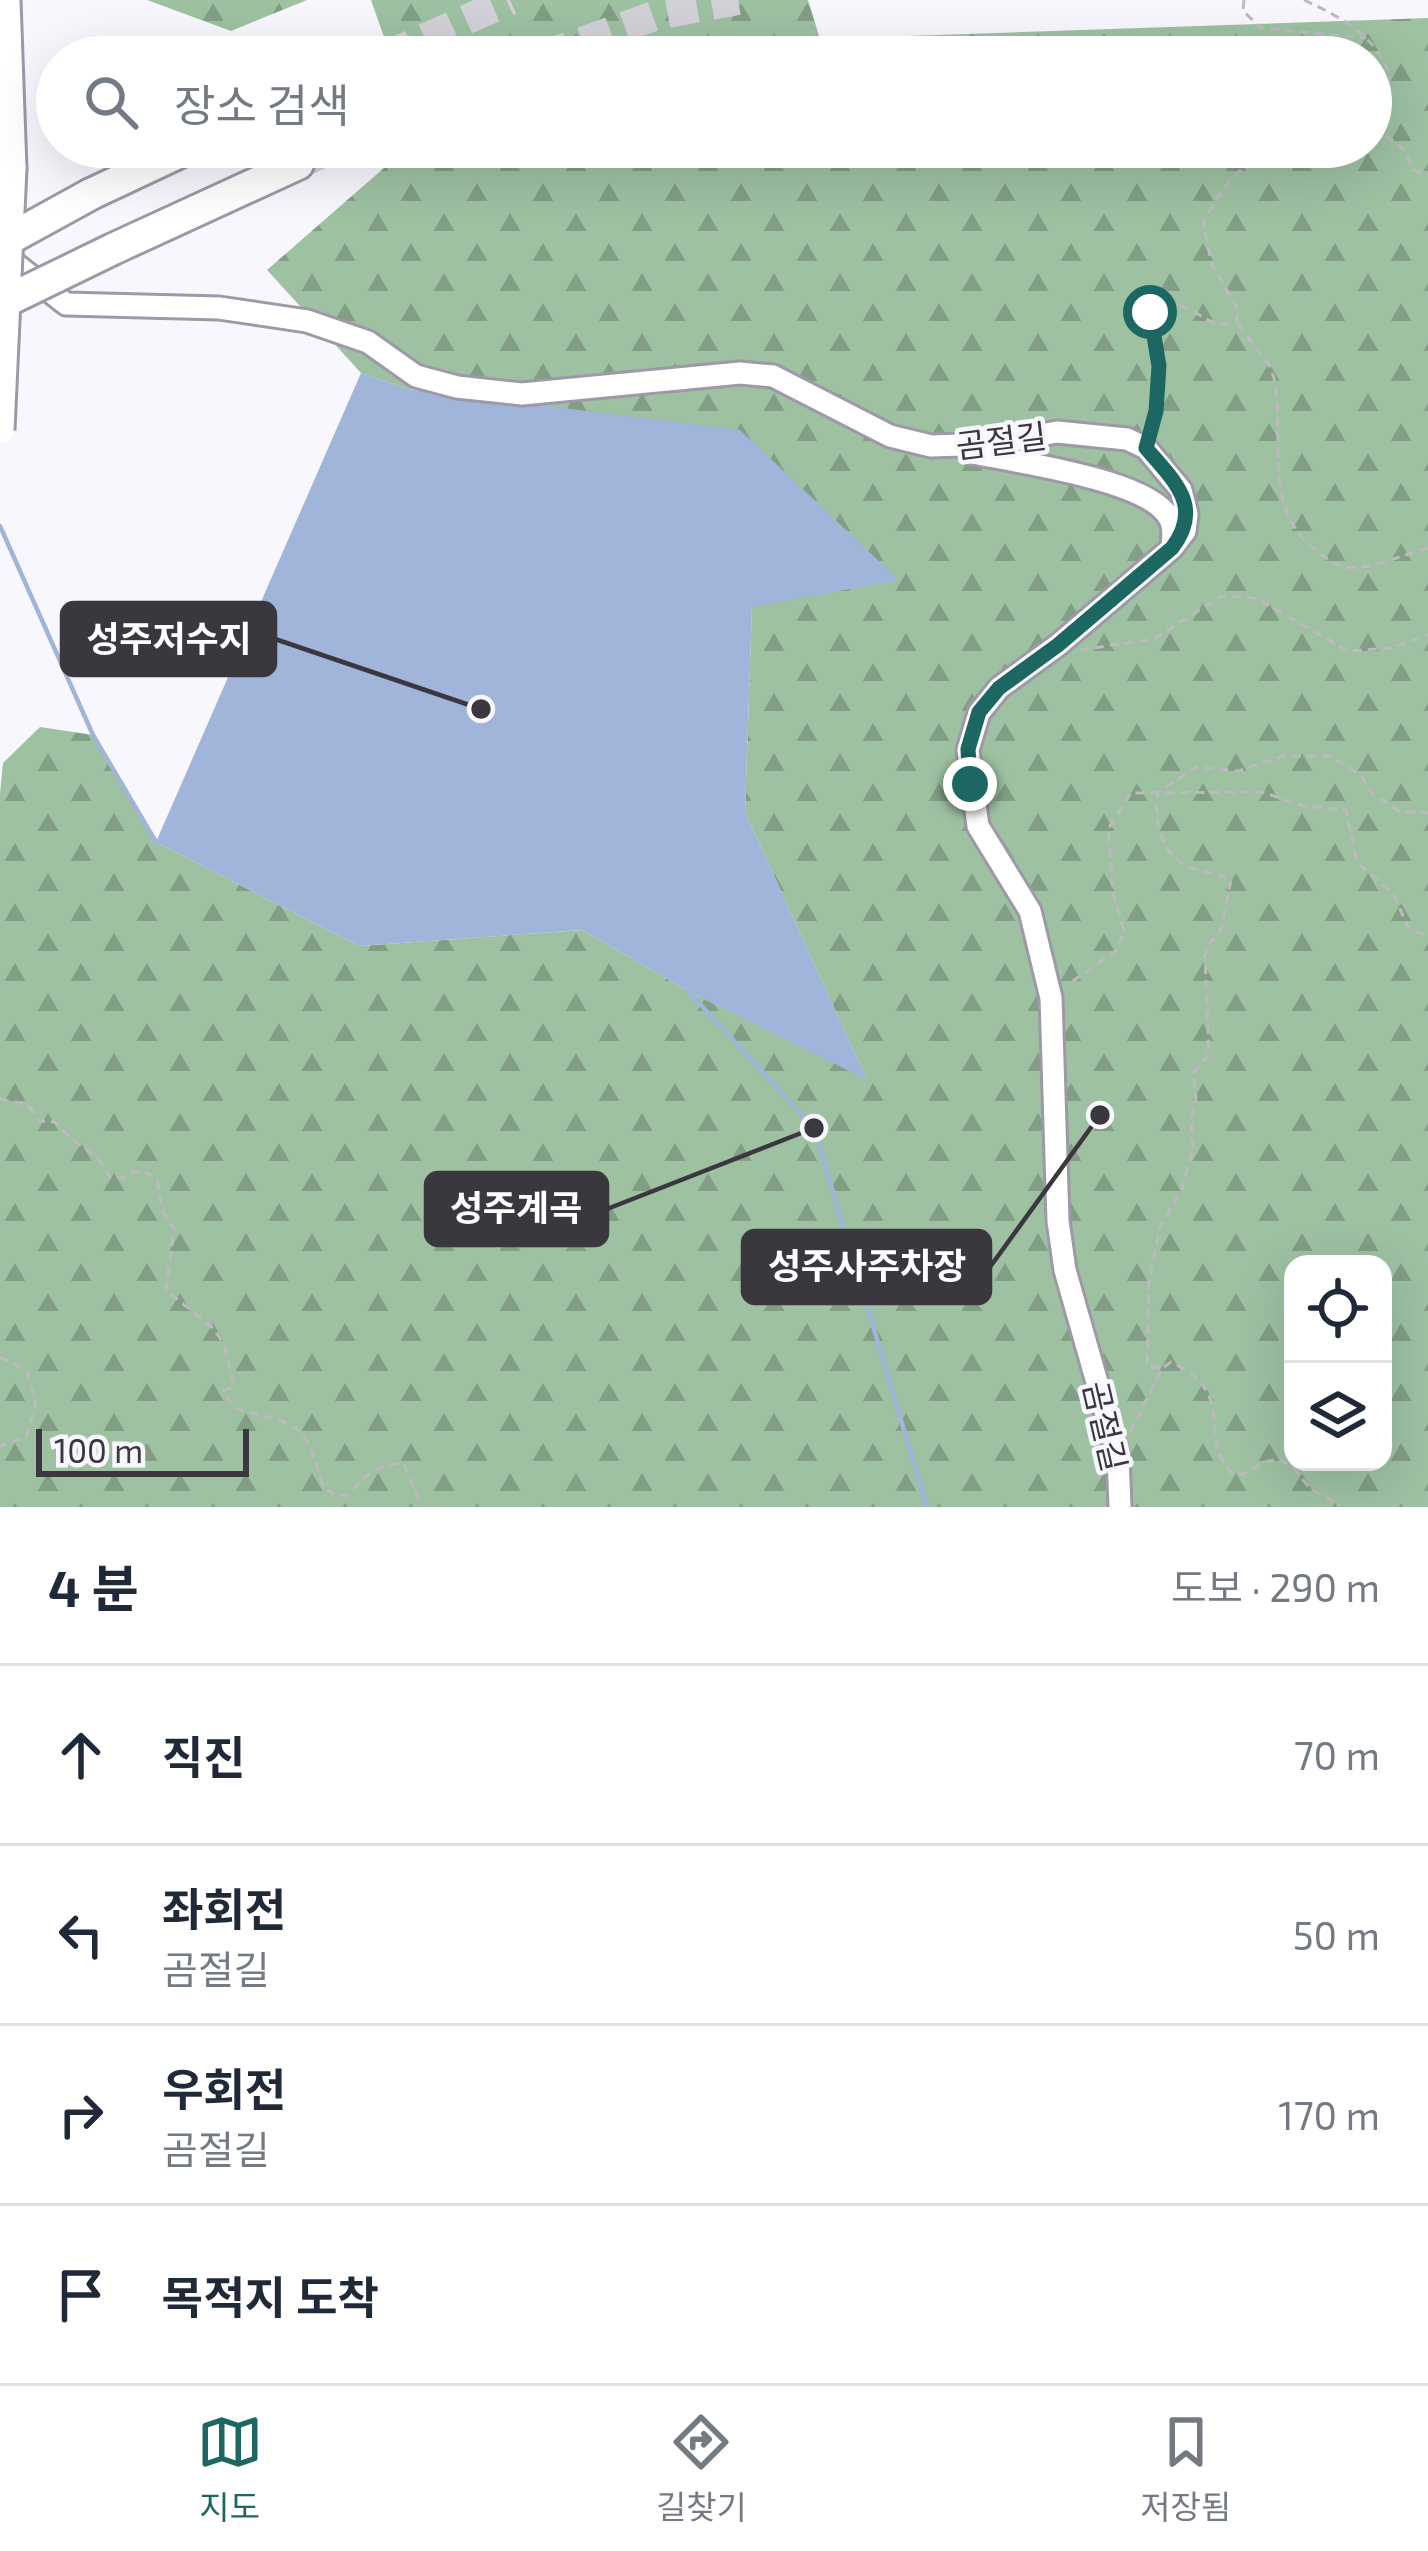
<!DOCTYPE html>
<html lang="ko">
<head>
<meta charset="utf-8">
<style>
	:root { --surface:#fff; --page:#f2f2f3; --text:#1f2937; --muted:#747a83; --line:#e0e1e3; --accent:#1c6761 }
	body { margin:0; font-family:"Exo 2","Noto Sans KR",sans-serif; background:var(--page); color:var(--text) }
	.controls { position:absolute; right:36px; bottom:36px; display:grid; overflow:hidden; border-radius:24px; box-shadow:0 12px 48px #0002 }
	.controls button { width:108px; height:108px; display:grid; place-items:center; padding:0; border:0; border-bottom:3px solid var(--line); background:var(--surface); color:var(--text); font:60px sans-serif }
	.scale { position:absolute; left:36px; bottom:30px; width:213px; box-sizing:border-box; padding-left:12px; border:6px solid #3a373e; border-top:0; font-size:33px; line-height:42px; white-space:nowrap; color:#3a373e; -webkit-text-stroke:9px #f9f7fe; paint-order:stroke }
	.stop { position:absolute; width:36px; height:36px; margin:-27px; border:9px solid #1c6761; border-radius:50%; background:#fff }
	.stop.end { background:#1c6761; border-color:#fff; box-shadow:0 3px 12px #0008 }
	.list { margin:0; padding:0; list-style:none }
	h2 { display:flex; justify-content:space-between; align-items:center; height:156px; margin:0; padding:0 48px; font-size:51px }
	h2 small { font-size:39px; font-weight:400; color:var(--muted) }
	.list li { display:grid; grid-template-columns:78px 1fr auto; gap:36px; align-items:center; box-sizing:border-box; height:180px; padding:0 48px; border-top:3px solid var(--line) }
	.list b { display:block; font-size:45px; white-space:nowrap }
	.list p { margin:0; font-size:39px; white-space:nowrap; color:var(--muted) }
	.list em { font-size:39px; font-style:normal; color:var(--muted) }
	.icon { flex:none; width:66px; height:66px; fill:none; stroke:currentColor; stroke-width:2; stroke-linecap:round; stroke-linejoin:round }
	.map { position:relative; flex:none; width:1428px; height:1507px; overflow:hidden }
	.search { position:absolute; background:var(--surface); box-shadow:0 12px 48px #0002; left:36px; right:36px; top:36px; height:132px; display:flex; align-items:center; gap:30px; box-sizing:border-box; padding:0 42px; border-radius:66px; color:var(--muted); font-size:45px }
	.sheet { height:876px; background:var(--surface) }
	nav { display:flex; justify-content:space-around; align-items:center; box-sizing:border-box; height:168px; border-top:3px solid var(--line); background:var(--surface); font-size:33px; color:var(--muted) }
	nav a { display:grid; justify-items:center; gap:6px }
	nav .on { color:var(--accent) }
	.map>svg:first-child { display:block }
	.forest { fill:url(#forest-firs); fill-rule:evenodd }
	.water { fill:#a0b5d9 }
	.lines { fill:none; stroke-linecap:round; stroke-linejoin:round }
	.stream { stroke:#a0b5d9; stroke-width:4.5 }
	.highway-tunnel { stroke:#d3d1d8; stroke-width:30; stroke-dasharray:30 15; stroke-linecap:butt }
	.minor-casing { stroke:#9e98a9; stroke-width:27 }
	.major-casing { stroke:#9e98a9; stroke-width:33 }
	.highway-casing { stroke:#9e98a9; stroke-width:36 }
	.path { stroke:#bdbac1; stroke-width:3; stroke-dasharray:9 6; stroke-linecap:butt }
	.minor { stroke:#fff; stroke-width:21 }
	.major { stroke:#fff; stroke-width:27 }
	.highway { stroke:#fff; stroke-width:30 }
	.major-bridge-casing { stroke:#9e98a9; stroke-width:33; stroke-linecap:butt }
	.highway-bridge-casing { stroke:#9e98a9; stroke-width:36; stroke-linecap:butt }
	.major-bridge { stroke:#fff; stroke-width:27 }
	.highway-bridge { stroke:#fff; stroke-width:30 }
	.route { stroke:#1c6761; stroke-width:15 }
	.labels { text-anchor:middle; dominant-baseline:central; stroke-width:9; stroke-linejoin:round; paint-order:stroke }
	.street-label { font-size:33px; fill:#3a373e; stroke:#f9f7fe }
	.leader { fill:none; stroke:#3a373e; stroke-width:4.5 }
	.callout-dot { fill:#3a373e; stroke:#f9f7fe; stroke-width:4.5 }
	.callout { fill:#3a373e; stroke:#3a373e; stroke-width:4.5 }
	.callout-label { font-size:36px; text-anchor:middle; font-weight:bold; fill:#fff }
</style>
</head>
<body>
<div class="map">
<svg width="1428" height="1507" viewBox="0 0 1428 1507">
	<defs>
		<pattern id="forest-firs" width="22" height="20" patternUnits="userSpaceOnUse" patternTransform="scale(3)"><rect width="22" height="20" fill="#9ec1a2"/><path d="M5 1l3.5 6h-7zM16 11l3.5 6h-7z" fill="#829e85"/></pattern>
	</defs>
	<rect width="100%" height="100%" fill="#f9f7fe"/>
	<!-- forest -->
	<path class="forest" d="M147,0H307L231,31Z
		M371,0H808L820,39L1428,18V1507H0V793L3,763L40,727L93,735L156,842L359,946L582,930L688,991L866,1078L745,812L752,606L897,580L456,393L408,389L361,373L267,270L408,147H1371V57H391ZM1293,1264H1383V1462H1293Z"/>
	<!-- water -->
	<path class="water" d="M361,373L408,389L740,430L899,580L752,607L745,812L867,1080L688,991L582,930L359,946L156,842Z"/>
	<g class="lines">
		<!-- stream -->
		<path class="stream" d="M0,526L93,735L156,842
			M688,991L814,1128L927,1507"/>
		<!-- highway-tunnel -->
		<path class="highway-tunnel" d="M384,57L510,0
			M540,57L657,15L738,0
			M298,164L336,147"/>
		<!-- minor casing -->
		<g class="minor-casing">
			<path id="minor" d="M0,252L66,304L219,308L307,321L368,342L416,376L457,387L522,394L740,373L773,376L890,436L931,446L993,444L1057,432L1127,439L1146,448L1181,490L1187,514L1185,531L1172,548L1058,645L999,688L979,713L968,750L978,826L1030,911L1051,998L1058,1221L1065,1270L1118,1456L1120,1507
				M973,453C1017,462 1138,479 1165,512C1175,523 1173,534 1172,548"/>
		</g>
		<!-- major casing -->
		<g class="major-casing">
			<path id="major" d="M6,0L12,168"/>
		</g>
		<!-- highway casing -->
		<g class="highway-casing">
			<path id="highway" d="M91,194L191,147
				M113,249L298,164"/>
		</g>
		<!-- path -->
		<path class="path" d="M1244,0L1243,11L1261,28L1366,38
			M1304,0C1341,17 1380,38 1390,78L1371,116
			M1371,132C1394,137 1406,147 1413,170L1428,174
			M1238,324L1269,365L1274,378C1286,441 1260,511 1320,554C1328,559 1336,566 1345,567C1370,571 1403,554 1428,548
			M1152,428L1159,366L1150,312L1157,305C1165,305 1172,303 1179,305C1202,312 1212,331 1237,322L1236,305L1212,265L1203,223C1221,189 1245,154 1284,147
			M1080,650L1154,639L1220,597L1240,596L1258,599L1348,651L1391,648L1428,635
			M1073,981L1117,950L1124,930L1113,893L1108,829L1131,793L1262,792L1303,806L1346,810L1357,862L1394,895L1408,927L1428,937
			M0,1099L28,1105L39,1121L55,1122L69,1137L97,1157L110,1177L123,1178C135,1168 144,1170 157,1179L162,1210L174,1229L166,1290L213,1328L224,1344L234,1386L223,1391L234,1408C299,1427 303,1416 323,1486L336,1496L348,1495C366,1476 377,1463 404,1464L418,1498V1507
			M0,1357L27,1371L36,1403L26,1437L0,1446
			M1164,1367L1171,1362C1240,1395 1195,1434 1233,1475C1250,1476 1254,1464 1269,1461C1293,1455 1299,1481 1314,1491C1324,1498 1331,1497 1339,1507
			M1130,1433L1162,1368L1147,1366L1149,1280L1160,1227L1182,1189L1193,1149L1191,1120L1196,1098L1193,1073L1209,1054L1205,956L1210,943L1221,930L1231,880C1216,872 1197,872 1183,864C1159,850 1154,816 1158,792L1197,767L1238,771L1283,756H1330L1360,774L1371,792L1399,811L1428,813"/>
		<!-- minor -->
		<use href="#minor" class="minor"/>
		<!-- major -->
		<use href="#major" class="major"/>
		<!-- highway -->
		<use href="#highway" class="highway"/>
		<!-- major-bridge casing -->
		<g class="major-bridge-casing">
			<path id="major-bridge" d="M0,430L12,168"/>
		</g>
		<!-- highway-bridge casing -->
		<g class="highway-bridge-casing">
			<path id="highway-bridge" d="M0,244L91,194
				M0,304L113,249"/>
		</g>
		<!-- major-bridge -->
		<use href="#major-bridge" class="major-bridge"/>
		<!-- highway-bridge -->
		<use href="#highway-bridge" class="highway-bridge"/>
	</g>
	<g class="lines">
		<!-- route -->
		<path class="route" d="M970,784L968,749L979,712L999,688L1058,645L1172,548C1204,506 1174,481 1146,448L1156,411L1159,366L1150,312"/>
	</g>
	<g class="labels">
		<!-- street labels -->
		<g class="street-label">
			<text transform="translate(1001 440) rotate(-7)">곰절길</text>
			<text transform="translate(1106 1426) rotate(77)">곰절길</text>
		</g>
	</g>
	<!-- callouts -->
	<path class="leader" d="M481 709L275 639M814 1128L607 1209M1100 1115L990 1267"/>
	<g class="callout-dot">
		<circle cx="481" cy="709" r="12"/>
		<circle cx="814" cy="1128" r="12"/>
		<circle cx="1100" cy="1115" r="12"/>
	</g>
	<g class="callout">
		<rect x="62" y="603" width="213" height="72" rx="12"/>
		<rect x="426" y="1173" width="181" height="72" rx="12"/>
		<rect x="743" y="1231" width="247" height="72" rx="12"/>
	</g>
	<g class="callout-label">
		<text x="169" y="652">성주저수지</text>
		<text x="516" y="1221">성주계곡</text>
		<text x="867" y="1279">성주사주차장</text>
	</g>
</svg>
<div class="controls">
<button><svg class="icon" aria-label="locate" viewBox="0 0 24 24"><circle cx="12" cy="12" r="6"/><path d="M12 2v4M12 18v4M2 12h4M18 12h4"/></svg></button>
<button><svg class="icon" aria-label="layers" viewBox="0 0 24 24"><path d="M12 4l9 5-9 5-9-5zM3 14l9 5 9-5"/></svg></button>
</div>
<div class="scale">100 m</div>
<div class="stop" style="left:1150px;top:312px"></div>
<div class="stop end" style="left:970px;top:784px"></div>
<div class="search"><svg class="icon" aria-label="search" viewBox="0 0 24 24"><circle cx="10" cy="10" r="6"/><path d="M15 15l6 6"/></svg>장소 검색</div>
</div>
<section class="sheet">
<h2>4 분<small>도보 · 290 m</small></h2>
<ul class="list">
<li><svg class="icon" aria-label="ahead" viewBox="0 0 24 24"><path d="M12 20V5M6 11l6-6 6 6"/></svg><div><b>직진</b></div><em>70 m</em></li>
<li><svg class="icon" aria-label="left" viewBox="0 0 24 24"><path d="M17 20v-9H6M10 6l-5 5 5 5"/></svg><div><b>좌회전</b><p>곰절길</p></div><em>50 m</em></li>
<li><svg class="icon" aria-label="right" viewBox="0 0 24 24"><path d="M7 20v-9h11M14 6l5 5-5 5"/></svg><div><b>우회전</b><p>곰절길</p></div><em>170 m</em></li>
<li><svg class="icon" aria-label="arrive" viewBox="0 0 24 24"><path d="M6 21V4h12l-3 4 3 4H6"/></svg><div><b>목적지 도착</b></div></li>
</ul>
</section>
<nav>
<a class="on"><svg class="icon" aria-label="map" viewBox="0 0 24 24"><path d="M3 6l6-2 6 2 6-2v14l-6 2-6-2-6 2zM9 4v14M15 6v14"/></svg>지도</a>
<a><svg class="icon" aria-label="directions" viewBox="0 0 24 24"><path d="M12 3l9 9-9 9-9-9zM9 14v-3h6M13 9l2 2-2 2"/></svg>길찾기</a>
<a><svg class="icon" aria-label="saved" viewBox="0 0 24 24"><path d="M7 4h10v16l-5-4-5 4z"/></svg>저장됨</a>
</nav>
</body>
</html>
